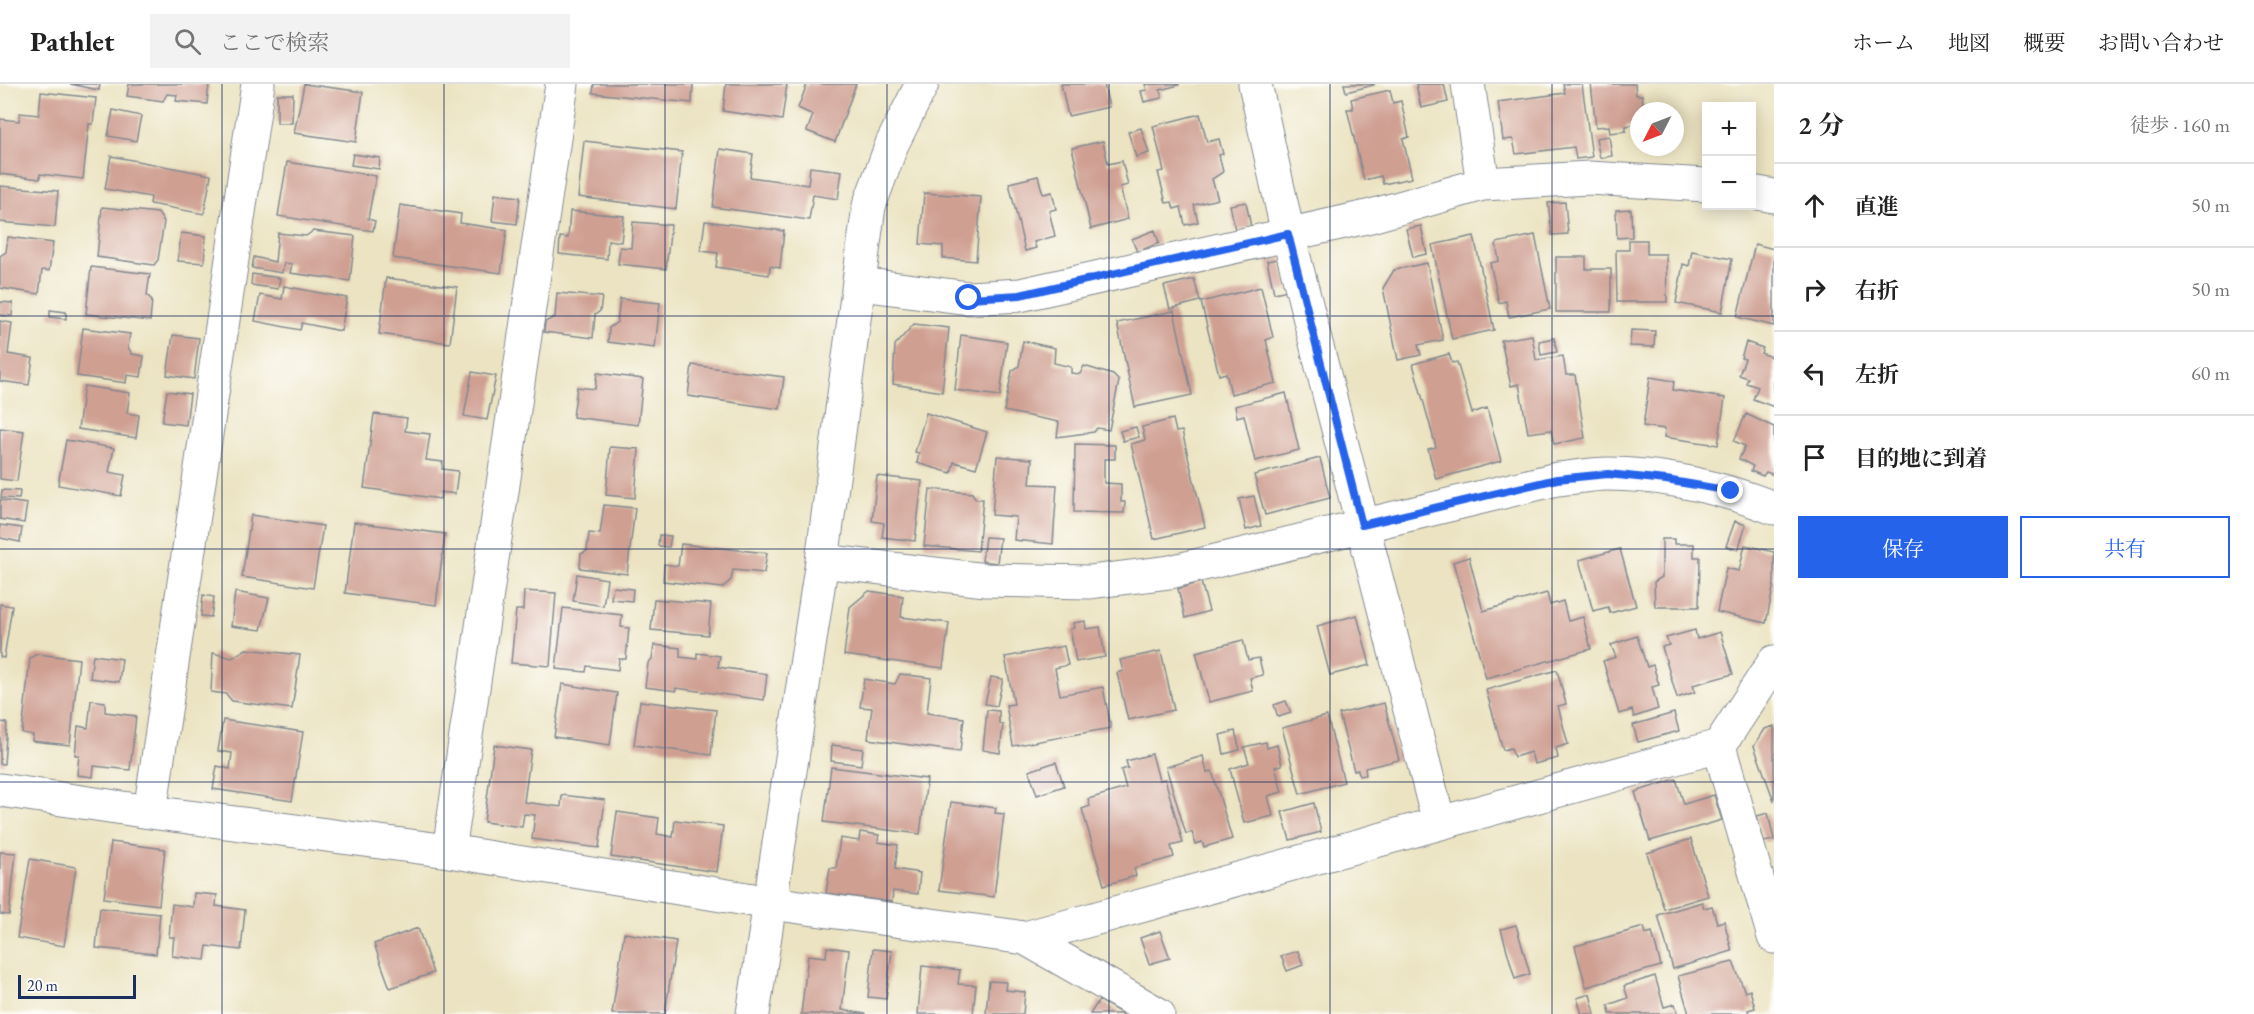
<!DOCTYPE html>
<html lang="ja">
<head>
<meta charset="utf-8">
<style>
	:root { --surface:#fff; --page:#f2f2f2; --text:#222; --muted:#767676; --line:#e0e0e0; --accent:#2563eb }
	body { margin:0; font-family:"EB Garamond","Noto Serif JP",serif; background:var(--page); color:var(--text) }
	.controls { position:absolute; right:18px; top:18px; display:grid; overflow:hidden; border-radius:0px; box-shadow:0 3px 15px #0003 }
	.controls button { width:54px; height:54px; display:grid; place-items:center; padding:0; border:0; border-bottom:2px solid var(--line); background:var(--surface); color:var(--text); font:30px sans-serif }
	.compass { position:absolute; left:1630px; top:18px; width:54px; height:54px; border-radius:50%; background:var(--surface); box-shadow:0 3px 15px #0003; rotate:228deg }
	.scale { position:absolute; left:18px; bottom:15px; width:118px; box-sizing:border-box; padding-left:6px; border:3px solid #1b2f5e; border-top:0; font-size:16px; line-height:21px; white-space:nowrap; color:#1b2f5e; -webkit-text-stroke:4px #fdfcf7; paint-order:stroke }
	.stop { position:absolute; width:18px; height:18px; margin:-14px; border:4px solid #2563eb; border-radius:50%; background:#fff }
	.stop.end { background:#2563eb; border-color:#fff; box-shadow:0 2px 6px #0008 }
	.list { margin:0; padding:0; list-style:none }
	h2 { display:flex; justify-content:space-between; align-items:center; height:78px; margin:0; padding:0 24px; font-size:26px }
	h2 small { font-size:20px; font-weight:400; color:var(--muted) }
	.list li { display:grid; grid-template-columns:39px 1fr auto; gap:18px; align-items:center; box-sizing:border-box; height:84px; padding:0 24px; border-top:2px solid var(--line) }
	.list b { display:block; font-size:22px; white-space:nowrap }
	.list em { font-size:20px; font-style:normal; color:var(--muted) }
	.actions { display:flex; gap:12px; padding:18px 24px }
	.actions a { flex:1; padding:14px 0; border:2px solid var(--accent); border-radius:0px; text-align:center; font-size:21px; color:var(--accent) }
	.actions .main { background:var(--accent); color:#fff }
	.icon { flex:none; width:33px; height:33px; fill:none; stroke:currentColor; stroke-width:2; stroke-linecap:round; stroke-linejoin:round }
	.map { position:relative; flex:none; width:1774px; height:930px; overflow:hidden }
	header { display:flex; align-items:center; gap:36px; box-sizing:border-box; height:84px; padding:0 30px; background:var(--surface); border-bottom:2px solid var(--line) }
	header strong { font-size:28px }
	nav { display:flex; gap:33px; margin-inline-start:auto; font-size:21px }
	.search { width:420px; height:54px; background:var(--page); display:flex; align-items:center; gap:15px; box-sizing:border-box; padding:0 21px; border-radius:0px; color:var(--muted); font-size:22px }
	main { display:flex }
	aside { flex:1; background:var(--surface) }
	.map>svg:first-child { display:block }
	.building { fill:#cf9f92 }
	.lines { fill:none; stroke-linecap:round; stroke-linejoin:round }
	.minor-casing { stroke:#838990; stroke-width:35 }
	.minor { stroke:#fff; stroke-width:33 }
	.route { stroke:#2563eb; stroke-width:8 }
	.grid { fill:none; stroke:#1b2f5e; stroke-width:1.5; stroke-opacity:0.55 }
</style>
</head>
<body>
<header>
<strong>Pathlet</strong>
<div class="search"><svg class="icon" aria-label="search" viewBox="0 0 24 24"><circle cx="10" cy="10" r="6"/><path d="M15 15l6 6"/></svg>ここで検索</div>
<nav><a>ホーム</a><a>地図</a><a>概要</a><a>お問い合わせ</a></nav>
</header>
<main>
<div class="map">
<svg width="1774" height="930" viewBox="0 0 1774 930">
	<rect width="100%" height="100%" fill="#fdfcf7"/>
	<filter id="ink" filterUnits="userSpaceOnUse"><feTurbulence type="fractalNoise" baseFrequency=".0167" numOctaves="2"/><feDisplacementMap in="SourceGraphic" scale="12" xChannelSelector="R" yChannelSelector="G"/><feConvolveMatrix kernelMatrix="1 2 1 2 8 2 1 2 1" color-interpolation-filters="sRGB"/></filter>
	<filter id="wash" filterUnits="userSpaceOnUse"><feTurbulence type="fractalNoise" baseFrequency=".008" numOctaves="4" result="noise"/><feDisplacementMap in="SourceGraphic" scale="24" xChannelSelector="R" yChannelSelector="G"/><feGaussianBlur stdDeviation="1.35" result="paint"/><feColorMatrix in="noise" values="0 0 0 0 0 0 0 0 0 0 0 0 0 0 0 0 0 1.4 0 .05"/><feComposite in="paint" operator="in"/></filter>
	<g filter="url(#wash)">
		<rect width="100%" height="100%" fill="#ebe3c1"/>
		<g id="blocks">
			<!-- building -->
			<path class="building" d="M70,0H100L99,6Z
				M129,0H209L207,20L176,17L177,11L167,10L163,17L127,12Z
				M304,0L363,8L356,58L294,49Z
				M594,0H693L692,19L593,9Z
				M726,0H787L782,36L723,27Z
				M807,0H856L835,58L807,47L813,31L798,24Z
				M1061,0H1104L1109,23L1068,32Z
				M1145,0H1179V1L1160,6L1162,14L1144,18L1141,7L1147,6Z
				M1344,0H1374V1L1346,8Z
				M1416,0H1444L1448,18L1421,24Z
				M1563,0H1582L1592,73L1576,75L1574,63L1516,70L1513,55L1503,56L1498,18L1565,9Z
				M1591,0H1635L1636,11H1642L1644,27H1639L1638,40L1626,42V47L1610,49L1609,42L1596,43Z
				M1390,6L1393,19L1401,17L1409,53L1403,55L1412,94L1383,100L1381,92L1364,96L1347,25H1353L1351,15Z
				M41,8L96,14L93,40H89L83,95L40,90V95L0,90V35L19,37L20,29L39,31Z
				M277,10H293L292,39H277Z
				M113,26L141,32L136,57L108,52Z
				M1200,30L1207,58L1219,55L1223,70L1219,71L1223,88L1212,95L1218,115L1194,121L1198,138L1185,141L1181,123L1174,125L1172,118L1166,119L1158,88L1164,87L1153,42Z
				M1141,44L1149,69L1136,73L1128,48Z
				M1609,52L1612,72L1600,74L1596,54Z
				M584,57L682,68L676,125L578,113Z
				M1103,57L1108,80L1122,77L1128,101L1120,103L1128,135L1091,145L1072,64Z
				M720,65L753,70L750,93L808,101L810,83L842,87L838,115L813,111L809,136L713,123Z
				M353,70L380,74L379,85L351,81Z
				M111,72L211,91L204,130L150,120L151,113L105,105Z
				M287,78L376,92L368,135L375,137L373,147L278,132Z
				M1038,92L1043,110L1052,108L1056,125L1049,127L1055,152L1034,158L1036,164L1025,167L1009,99Z
				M0,102L58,107L55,143L0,138Z
				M924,109L981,113L976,177L943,174V162L920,160Z
				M495,110L520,113L517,140L492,137Z
				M1246,118L1251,143L1235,146L1230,121Z
				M1565,118L1568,150L1552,151L1548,119Z
				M400,121L461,130L460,139L507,146L501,189L393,174Z
				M102,123L158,129L164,138L158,176L154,181L97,173Z
				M1631,125L1632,153L1617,154L1616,126Z
				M570,127L624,132L621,158L608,156L607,175L559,170L560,153L568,154Z
				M705,137L784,147L780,184L770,182L769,191L716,183L718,169L701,167Z
				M633,138L671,141L666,185L618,180L620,163L631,164Z
				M1421,142L1427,170L1413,173L1406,145Z
				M1155,146L1159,159L1137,168L1132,155Z
				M313,147L355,152L350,197L290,189L292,180L284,179L282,189L252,184L254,173L275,178L278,149L306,152Z
				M181,149L206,152L204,179L178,177Z
				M1535,151L1550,225L1509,233L1506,217L1499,219L1490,179L1499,177L1496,159Z
				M1474,152L1494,246L1452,255L1432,161Z
				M8,153L53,159L49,187L42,186L39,210L0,204V172L6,168Z
				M1629,156H1647V170H1666L1667,218H1617L1616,166H1629Z
				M1755,160L1774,165V242L1737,233Z
				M1692,167L1732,175L1722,228L1676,219L1683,180L1689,182Z
				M1556,173H1586V185H1611V228H1556Z
				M1281,174L1288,206L1274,209L1267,177Z
				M1427,179L1443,256L1418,261L1421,271L1398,276L1383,204L1394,186Z
				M91,183L150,190L147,211L152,216L150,237L86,230Z
				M252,190L280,194L278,205L251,201Z
				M386,194L457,203L450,259L379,250Z
				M1194,195L1200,217L1170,225L1164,202Z
				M284,202L347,214L341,247L302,239L300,246L255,237L260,211L282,215Z
				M1261,203L1273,253L1266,256L1276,299L1231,310L1226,289L1219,291L1201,218Z
				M557,209L602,213L600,227L595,231L593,254L544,248L545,238L555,233Z
				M620,215L660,219L655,264L608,258L609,244L617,238Z
				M0,218L13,219L12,232L0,231Z
				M50,226L66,228V235L50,233Z
				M1174,227L1192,311L1135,323L1117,239Z
				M0,237L12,239L8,270L33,274L29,301L0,297Z
				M914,240L949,244L942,308L893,300L895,261Z
				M83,244L130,250L128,263L132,270L144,272L141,293L127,291L126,299L77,292Z
				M1631,246L1655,247L1654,263L1630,262Z
				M173,251L199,254L194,295L167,291Z
				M961,251L1007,258L1000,312L955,306Z
				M1532,251L1536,276L1563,272L1566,291H1575L1585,354L1554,360L1551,346L1528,349L1519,300L1511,302L1501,256Z
				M1554,254L1557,268L1541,271L1539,257Z
				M1023,257L1055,264L1054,279L1071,283V289L1080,290L1084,282L1113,291L1119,297L1109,346L1097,344L1094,348L1057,353L1059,338L1004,327L1012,287L1019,282Z
				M1746,258L1763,264L1761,269L1774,274V323L1753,315L1758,303L1746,299L1748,294L1739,291L1745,275L1741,274Z
				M1449,270L1452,279L1457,278L1472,329L1487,324L1501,377L1436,395L1428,365L1436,363L1413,280Z
				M692,281L784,293L780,325L688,312Z
				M472,288L496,292L487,336L464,332Z
				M597,289L643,295L638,341L573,333L577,303L595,305Z
				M1650,293L1674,297L1673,306L1725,314L1718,361L1664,353L1665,345L1643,342Z
				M84,302L130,309L127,329L139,331L136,354L78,345Z
				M167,307L190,310L186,341L162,338Z
				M1286,309L1299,366L1255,377L1244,331L1237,333L1235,322Z
				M926,329L987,348L976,384L954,378L951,389L917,379L919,369L915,368Z
				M374,330L407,334L405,347L430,350L426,376L443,378L442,385L458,387L455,410L441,408L440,415L364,404Z
				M1746,330L1774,343V391L1766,388L1763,392L1751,387L1753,382L1739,375L1745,362L1734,357Z
				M1173,335L1176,348L1182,347L1205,443L1154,455L1131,360L1145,356L1142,343Z
				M1136,343L1139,353L1123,357L1120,347Z
				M0,344L24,347L17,397L0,395Z
				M66,356L114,364L109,388L125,391L121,412L58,401Z
				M1075,360L1115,361V375H1104V399L1121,400V418H1125L1124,429L1074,428Z
				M610,363L639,365L635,414L606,411Z
				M997,372L1032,375L1030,400L1057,401L1053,460L1014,456L1016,433L992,431Z
				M1320,374L1330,414L1265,431L1254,391Z
				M877,392L922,397L915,457L882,453L884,439L872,437Z
				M930,405L972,409L976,415H983L978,467L924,462Z
				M2,406L20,407L19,415L1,414Z
				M1254,412L1261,442L1246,446L1239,415Z
				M0,416L27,420L24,439L0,435Z
				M604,421L635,424L627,490L580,484L581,470L587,467L589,449L600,450Z
				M251,431L323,442L313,504L242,493Z
				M1735,437L1746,441L1738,466L1726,462Z
				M354,438L445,450L436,521L345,509Z
				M0,441L22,444L20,458L0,454Z
				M659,451L671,452L669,463L658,462Z
				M985,453L1000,454L997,479L982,477Z
				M1662,455H1674V460H1694V473H1700L1699,523H1655L1654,498L1662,493Z
				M681,460L767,469L764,489L733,486L731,496L722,504L663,497L664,480L678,482Z
				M1745,461L1774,468V500L1766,539L1717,528L1726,484L1739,487Z
				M1620,465L1636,522L1610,529L1608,523L1593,527L1579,476Z
				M1469,473L1483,527L1547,509L1550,521L1563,517L1568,537L1583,533L1591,565L1486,594L1453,478Z
				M577,490L607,495L603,522L573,517Z
				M1201,498L1209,527L1185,534L1178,505Z
				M613,503L633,505L632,517L611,515Z
				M524,507L556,509L550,582L511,579L516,526H523Z
				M869,507L903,512L901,533L949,539L943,584L844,571L850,523Z
				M235,508L269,514L261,546L231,542Z
				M203,511L214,513L211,533L201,532Z
				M654,515L711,520L708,551L651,546Z
				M0,520L12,522L4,574L0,573Z
				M563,524L622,531L621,543L629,544L626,575H619L618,586L587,582L586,588L556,585Z
				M1357,531L1370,581L1330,591L1317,542Z
				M1085,537L1086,545L1100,543L1105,573L1076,578L1070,545L1074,544L1073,539Z
				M1695,546L1697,555L1720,548L1733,590L1693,601L1695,608L1677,614L1662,563L1669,561L1666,554Z
				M1637,552L1647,583L1653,581L1659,601L1652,603L1658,625L1634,633L1632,626L1619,630L1603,577L1616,573L1611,561Z
				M1243,556L1248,576L1259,574L1263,591L1250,594L1253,607L1209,618L1196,568Z
				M654,561L680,564V573L697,575V569L720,572L718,583L767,590L764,616L676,604V607L645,603L648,579L652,575Z
				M1064,562L1068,581L1055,584L1060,611L1103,603L1111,644L1013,662L1006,621L1014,620L1005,573Z
				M246,565L300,571L292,625L232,617L226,610L211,608L213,569L232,574Z
				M1161,567L1174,626L1128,636L1117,589L1123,587L1120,576Z
				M37,570L79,575L70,661L32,657L33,651L22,649L30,574Z
				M93,571L122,575L119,598L90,594Z
				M1557,586L1566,620L1558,622L1568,660L1556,664L1558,674L1534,680L1531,668L1514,673L1511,664L1503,666L1486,606Z
				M900,590L931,594L927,629L964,634L960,668L868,655L872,624L860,623L864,595L895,600Z
				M991,593L1003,595L997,622L985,620Z
				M562,600L617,609L610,661L554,653Z
				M91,616L105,618V628L136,632L130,686L94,682L93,693L77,691L79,671H75L78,642L88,644Z
				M640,617L716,626L711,671L634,661Z
				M1286,617L1291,629L1278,633L1274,621Z
				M1384,619L1399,676L1365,684L1366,691L1360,692L1358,686L1354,687L1339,630Z
				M987,626L999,627V640H1003L1000,669L983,666Z
				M1674,629L1679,647L1638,658L1633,641Z
				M1327,632L1344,698L1300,710L1282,644Z
				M223,636L303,648L292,717L213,705L217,682L230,685L232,669L218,667Z
				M0,638L7,639L4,680H0Z
				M1774,642V717L1754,662L1765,645Z
				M1235,647L1240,666L1224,670L1220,651Z
				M1266,658L1267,664L1277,661L1282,681L1275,683L1282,708L1268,712L1273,732L1244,739L1230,685L1249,679L1244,663Z
				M494,661L531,666L524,718L561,723L562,711L605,716L599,764L532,755L535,731L524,730L522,743L484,738Z
				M832,661L863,665L861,681L831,677Z
				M1152,670L1159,696L1165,695L1183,759L1171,762L1174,773L1134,784L1136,792L1104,801L1082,725L1090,722L1088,715L1126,704L1121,686L1128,684L1126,677Z
				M1203,672L1207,688L1212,687L1232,755L1204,763L1202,758L1195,760L1192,748L1186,750L1166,683Z
				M1056,678L1064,702L1037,711L1029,687Z
				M831,683L927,695L920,750L824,738Z
				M1676,695L1684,720L1714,711L1722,736L1650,757L1635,708Z
				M951,718L996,724L995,729L1004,730L994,813L939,806Z
				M1314,719L1321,748L1290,756L1282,728Z
				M617,728L659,734L657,750L673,753L675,736L723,742L717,788L611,773Z
				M1768,729L1774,756L1764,758L1757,732Z
				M860,748L879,751L878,758L898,761L895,785L920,789L918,810L893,807L892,818L826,809L830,784H836L840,754L859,757Z
				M1691,755L1708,812L1664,825L1647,769Z
				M111,758L165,765L159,821L104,814Z
				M0,768L16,769L9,831L0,830Z
				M30,775L76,783L64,862L17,854Z
				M194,809L217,811L216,822L245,826L241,866L207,862L205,876L172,872L174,853H169L172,820L193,823Z
				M1702,818L1704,824L1712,822L1717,839L1724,837L1732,867L1673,885L1658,831Z
				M100,824L160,830L156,870L96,864Z
				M1516,841L1530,890L1515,895L1501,845Z
				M1644,843L1646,850L1652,848L1661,882L1586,903L1575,862Z
				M418,844L433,889L390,904L374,860Z
				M1160,847L1170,874L1149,880L1140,854Z
				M624,849L676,857L665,930H612Z
				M827,863L849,866L842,926L866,930H801L808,871L826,873Z
				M873,865L892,867L886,915L868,913Z
				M1298,867L1303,881L1287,887L1281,872Z
				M1733,878L1745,908L1750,906L1755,924L1748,926L1749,930H1689L1678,892Z
				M922,882L960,886L958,900L976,901L973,930H918Z
				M1655,892L1664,923L1675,920L1678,930H1610L1608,921L1628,914L1624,902Z
				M989,897L1006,898L1005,906L1025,908L1023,930H986Z
				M1590,910L1595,930H1582L1577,914Z
				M1099,916L1123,930H1090Z"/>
		</g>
	</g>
	<g filter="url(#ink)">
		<use href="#blocks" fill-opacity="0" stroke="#838990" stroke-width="1.5"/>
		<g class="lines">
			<!-- minor casing -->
			<g class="minor-casing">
				<path id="minor" d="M1255,0L1288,150L1439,739
					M1468,0L1483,100
					M1752,108L1774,112
					M861,200L969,214L1020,211L1371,132L1483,100L1589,94L1706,101
					M822,477L986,496L1090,498L1170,488L1557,395C1573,394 1591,390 1607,390C1664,390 1722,404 1774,424
					M1719,662L1774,853
					M0,706L150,728L449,767L771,819L1025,854L1158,930
					M150,728L258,0
					M449,767L562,0
					M1025,854L1719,662L1774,578
					M753,930L822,477L869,122L892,60L922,0"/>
			</g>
			<!-- minor -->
			<use href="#minor" class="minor"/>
		</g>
	</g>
	<g class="lines" filter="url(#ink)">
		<!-- route -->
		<path class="route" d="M969,214L1020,211L1288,150L1362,441L1557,395L1608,390L1666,396L1731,407"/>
	</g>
	<!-- grid -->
	<path class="grid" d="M222,0V930M444,0V930M665,0V930M887,0V930M1109,0V930M1330,0V930M1552,0V930M0,232H1774M0,465H1774M0,698H1774"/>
</svg>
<div class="controls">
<button>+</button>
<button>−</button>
</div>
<svg class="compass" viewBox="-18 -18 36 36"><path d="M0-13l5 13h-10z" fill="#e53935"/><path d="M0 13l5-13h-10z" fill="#767676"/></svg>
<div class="scale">20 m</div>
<div class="stop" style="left:969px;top:214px"></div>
<div class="stop end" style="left:1731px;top:407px"></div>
</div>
<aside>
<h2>2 分<small>徒歩 · 160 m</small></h2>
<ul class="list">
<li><svg class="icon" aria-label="ahead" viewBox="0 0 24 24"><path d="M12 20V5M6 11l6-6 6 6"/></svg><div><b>直進</b></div><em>50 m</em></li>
<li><svg class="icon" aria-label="right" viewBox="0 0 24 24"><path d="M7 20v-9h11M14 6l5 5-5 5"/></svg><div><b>右折</b></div><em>50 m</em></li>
<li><svg class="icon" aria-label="left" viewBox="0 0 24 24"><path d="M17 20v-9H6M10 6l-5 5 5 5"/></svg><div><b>左折</b></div><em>60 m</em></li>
<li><svg class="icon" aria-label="arrive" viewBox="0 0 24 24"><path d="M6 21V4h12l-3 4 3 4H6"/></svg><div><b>目的地に到着</b></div></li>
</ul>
<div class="actions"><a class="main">保存</a><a>共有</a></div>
</aside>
</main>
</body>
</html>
